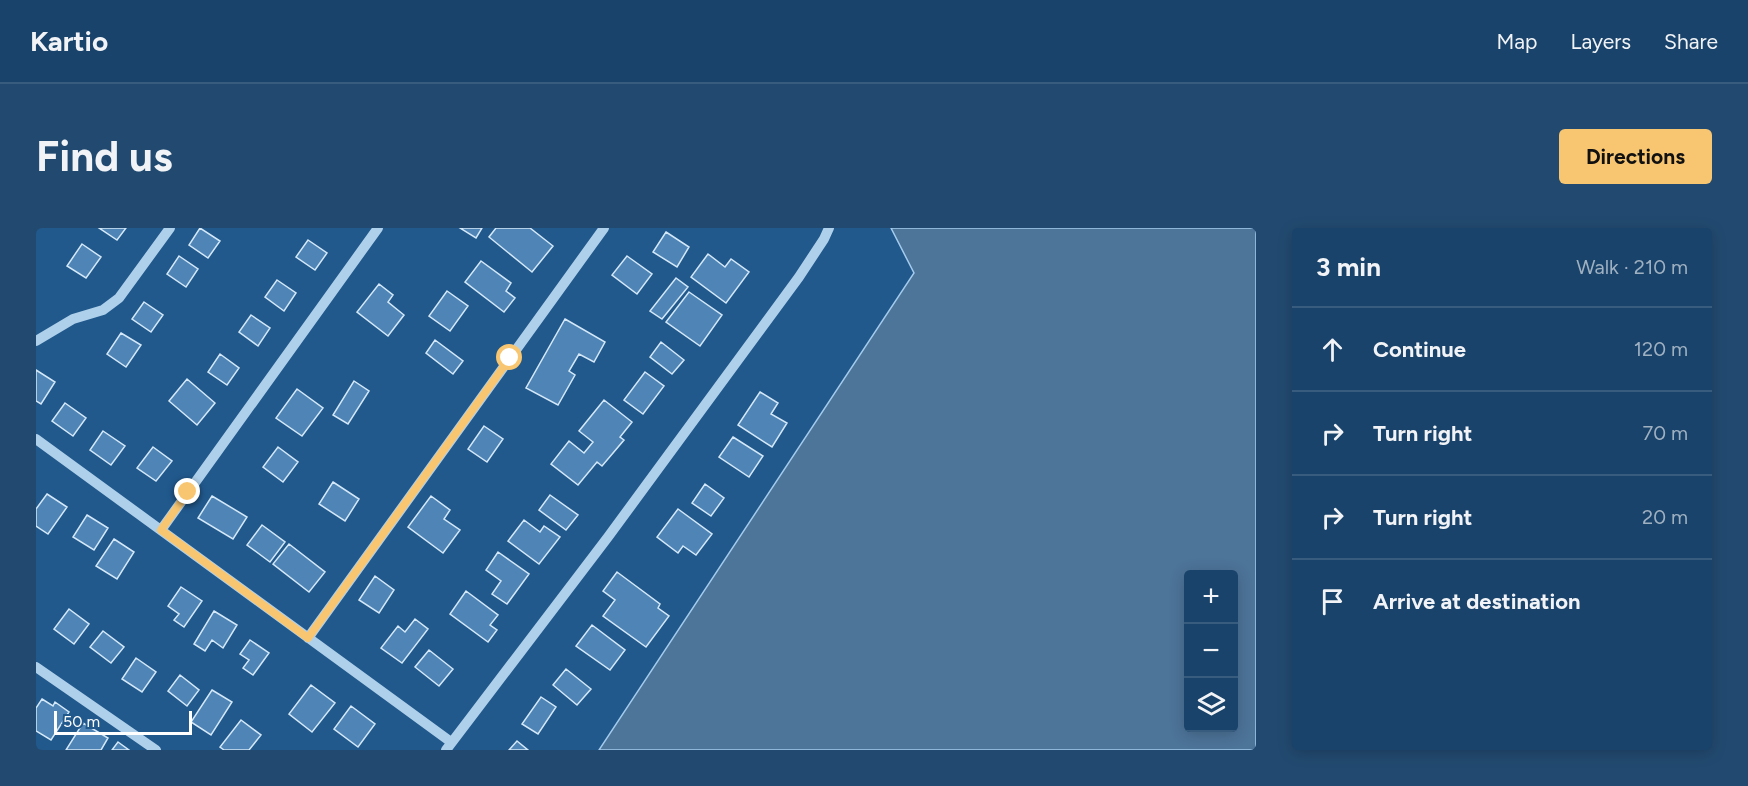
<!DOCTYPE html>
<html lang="en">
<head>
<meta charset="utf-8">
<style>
	:root { --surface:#19436a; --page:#224a70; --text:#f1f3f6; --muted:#9fb0c1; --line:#375c7e; --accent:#f8c671 }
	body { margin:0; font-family:Figtree,sans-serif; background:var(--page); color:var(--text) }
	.controls { position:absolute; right:18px; bottom:18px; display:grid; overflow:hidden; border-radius:6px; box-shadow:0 3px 15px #0003 }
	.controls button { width:54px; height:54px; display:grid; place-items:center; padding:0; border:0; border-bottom:2px solid var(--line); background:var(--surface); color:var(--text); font:30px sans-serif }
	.scale { position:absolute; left:18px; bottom:15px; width:138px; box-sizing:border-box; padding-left:6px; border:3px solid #fff; border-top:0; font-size:16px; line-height:21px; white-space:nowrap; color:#fff; -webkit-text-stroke:4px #21598d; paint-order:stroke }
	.stop { position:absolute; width:18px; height:18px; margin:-14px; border:4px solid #f8c671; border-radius:50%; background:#fff }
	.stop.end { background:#f8c671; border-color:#fff; box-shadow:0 2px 6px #0008 }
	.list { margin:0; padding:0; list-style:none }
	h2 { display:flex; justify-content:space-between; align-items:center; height:78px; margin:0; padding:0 24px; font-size:26px }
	h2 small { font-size:20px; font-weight:400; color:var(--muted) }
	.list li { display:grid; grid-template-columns:39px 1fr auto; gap:18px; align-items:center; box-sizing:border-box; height:84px; padding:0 24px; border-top:2px solid var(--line) }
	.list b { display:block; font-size:22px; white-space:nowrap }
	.list em { font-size:20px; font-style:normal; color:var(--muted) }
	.icon { flex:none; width:33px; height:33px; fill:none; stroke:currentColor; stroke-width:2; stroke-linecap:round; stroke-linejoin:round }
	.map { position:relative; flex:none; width:1220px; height:522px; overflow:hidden; border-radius:6px }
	header { display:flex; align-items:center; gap:36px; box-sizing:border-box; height:84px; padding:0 30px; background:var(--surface); border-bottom:2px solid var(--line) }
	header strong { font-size:28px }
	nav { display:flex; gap:33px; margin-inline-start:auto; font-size:21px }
	.intro { display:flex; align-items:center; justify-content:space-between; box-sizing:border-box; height:144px; padding:0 36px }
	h1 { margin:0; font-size:42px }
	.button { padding:15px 27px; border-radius:6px; background:var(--accent); color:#111; font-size:21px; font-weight:700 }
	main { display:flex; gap:36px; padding:0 36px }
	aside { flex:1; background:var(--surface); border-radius:6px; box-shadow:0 3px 15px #0003 }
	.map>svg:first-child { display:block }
	.water { fill:#4d7499; stroke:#a3cbed; stroke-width:1.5; fill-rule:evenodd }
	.building { fill:#4e85b6; stroke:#d4e8f8; stroke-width:1.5 }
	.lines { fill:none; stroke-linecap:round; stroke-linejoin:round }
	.minor { stroke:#afd0eb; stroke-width:10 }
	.route { stroke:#f8c671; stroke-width:8 }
</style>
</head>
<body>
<header>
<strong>Kartio</strong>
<nav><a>Map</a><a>Layers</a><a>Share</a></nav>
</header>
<div class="intro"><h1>Find us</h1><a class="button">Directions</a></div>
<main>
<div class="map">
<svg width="1220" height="522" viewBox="0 0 1220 522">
	<rect width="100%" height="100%" fill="#21598d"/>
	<!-- water -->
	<path class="water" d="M855,0H1220V522H563L878,45ZM1152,346H1198V500H1152Z"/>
	<!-- building -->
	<path class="building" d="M63,0H90L81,12Z
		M164,0L184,13L172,30L153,17Z
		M424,0H446L440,10Z
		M460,0H494L517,18L496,44L453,9Z
		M630,4L653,19L641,39L617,24Z
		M272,12L291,25L279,42L260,29Z
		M46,16L65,29L50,50L31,38Z
		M672,26L689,39L695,31L713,44L690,75L655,49Z
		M143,28L162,41L150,59L131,46Z
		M591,28L616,46L601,66L576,47Z
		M445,33L475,55L470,63L479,70L468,84L429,54Z
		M640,50L652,59L626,91L614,83Z
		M241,52L260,65L248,83L229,69Z
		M343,56L357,67L352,74L368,87L352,108L321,84Z
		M411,63L432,78L414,103L393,88Z
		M653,64L686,87L664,118L630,94Z
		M108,74L127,87L115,104L96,91Z
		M215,87L234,100L222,118L203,104Z
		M529,91L569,114L558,134L543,126L533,143L539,147L522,177L490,160Z
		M85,105L105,117L90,139L71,126Z
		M399,112L427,133L417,146L390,125Z
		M625,114L648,132L636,146L614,129Z
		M184,126L203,140L191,157L172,144Z
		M0,142L19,154L5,176L0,173Z
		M609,144L628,158L607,186L588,172Z
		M151,151L179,175L161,197L133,173Z
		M318,153L333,163L312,196L297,187Z
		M261,161L287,180L266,208L240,190Z
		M724,164L742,175L735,186L751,195L736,219L702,197Z
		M568,172L596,194L584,209L588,212L566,238L561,234L542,257L515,236L533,213L548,225L557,214L543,203Z
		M29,175L50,190L37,208L16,193Z
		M448,198L467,211L451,234L432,221Z
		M67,203L89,218L75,237L54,222Z
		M697,209L727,228L713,249L683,229Z
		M117,219L136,233L120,253L101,240Z
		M242,219L262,234L247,254L227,239Z
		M297,254L323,271L309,293L283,276Z
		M669,256L688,270L675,288L656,275Z
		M11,266L31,279L12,306L0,298V281Z
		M514,267L542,287L530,302L503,282Z
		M176,268L211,289L197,311L162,290Z
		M395,268L414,282L408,291L424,302L407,325L372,299Z
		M642,281L676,306L660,327L647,318L642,325L621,309Z
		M51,287L72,300L58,322L37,309Z
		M488,292L504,304L508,298L524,309L503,336L472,313Z
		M226,297L249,314L234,334L211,317Z
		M78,311L98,324L81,351L60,338Z
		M253,316L289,344L273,364L237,336Z
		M462,324L493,346L471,376L456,366L465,353L450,342Z
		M581,344L624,376L622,380L633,388L610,419L567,388L579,372L567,363Z
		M339,348L358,362L343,385L323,372Z
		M145,359L166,373L148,399L138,392L143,386L132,378Z
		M430,363L462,387L454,397L461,402L452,414L414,386Z
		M33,381L53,396L38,416L18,401Z
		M178,383L201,397L187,420L176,412L169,423L158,416Z
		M379,391L392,401L366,435L345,420L362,398L369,404Z
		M556,397L589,422L574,442L540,418Z
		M67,403L88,419L75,435L54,419Z
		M214,412L233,425L217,447L207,440L213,432L204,426Z
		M393,422L417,441L403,458L379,439Z
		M100,430L120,444L106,464L86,451Z
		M530,441L555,461L541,477L517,457Z
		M144,447L163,462L151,478L132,463Z
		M275,457L299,475L276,504L253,486Z
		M176,462L196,474L175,507L155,494Z
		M505,469L520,479L502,506L486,496Z
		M6,471L17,478L19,474L33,484L15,512L0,503V480Z
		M315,478L339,496L322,519L298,501Z
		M205,492L225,507L213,522H188L184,519Z
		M47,495L72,510L65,522H30Z
		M481,513L492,522H473Z
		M82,514L93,522H76Z"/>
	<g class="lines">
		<!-- minor -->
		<path class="minor" d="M0,113L37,91L67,82L83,70L134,0
			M0,211L415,514
			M125,302L342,0
			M272,410L568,0
			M0,439L120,522
			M410,522L572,309L763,49L788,11L793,0"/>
	</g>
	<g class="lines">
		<!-- route -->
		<path class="route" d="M152,264L125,302L272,410L474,130"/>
	</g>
</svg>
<div class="controls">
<button>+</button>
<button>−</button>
<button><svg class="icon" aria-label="layers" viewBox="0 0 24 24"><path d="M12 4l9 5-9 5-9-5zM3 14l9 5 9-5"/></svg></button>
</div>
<div class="scale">50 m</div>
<div class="stop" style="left:474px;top:130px"></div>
<div class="stop end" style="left:152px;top:264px"></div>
</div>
<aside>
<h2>3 min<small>Walk · 210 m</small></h2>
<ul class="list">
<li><svg class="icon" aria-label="ahead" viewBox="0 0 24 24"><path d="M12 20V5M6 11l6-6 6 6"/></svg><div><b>Continue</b></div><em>120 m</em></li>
<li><svg class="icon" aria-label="right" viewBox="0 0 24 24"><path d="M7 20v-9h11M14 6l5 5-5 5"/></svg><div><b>Turn right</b></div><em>70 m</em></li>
<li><svg class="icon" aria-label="right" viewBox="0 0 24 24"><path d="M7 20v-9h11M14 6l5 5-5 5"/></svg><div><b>Turn right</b></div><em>20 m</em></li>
<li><svg class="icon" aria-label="arrive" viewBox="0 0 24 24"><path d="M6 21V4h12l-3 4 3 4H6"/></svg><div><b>Arrive at destination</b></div></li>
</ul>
</aside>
</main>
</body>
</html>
